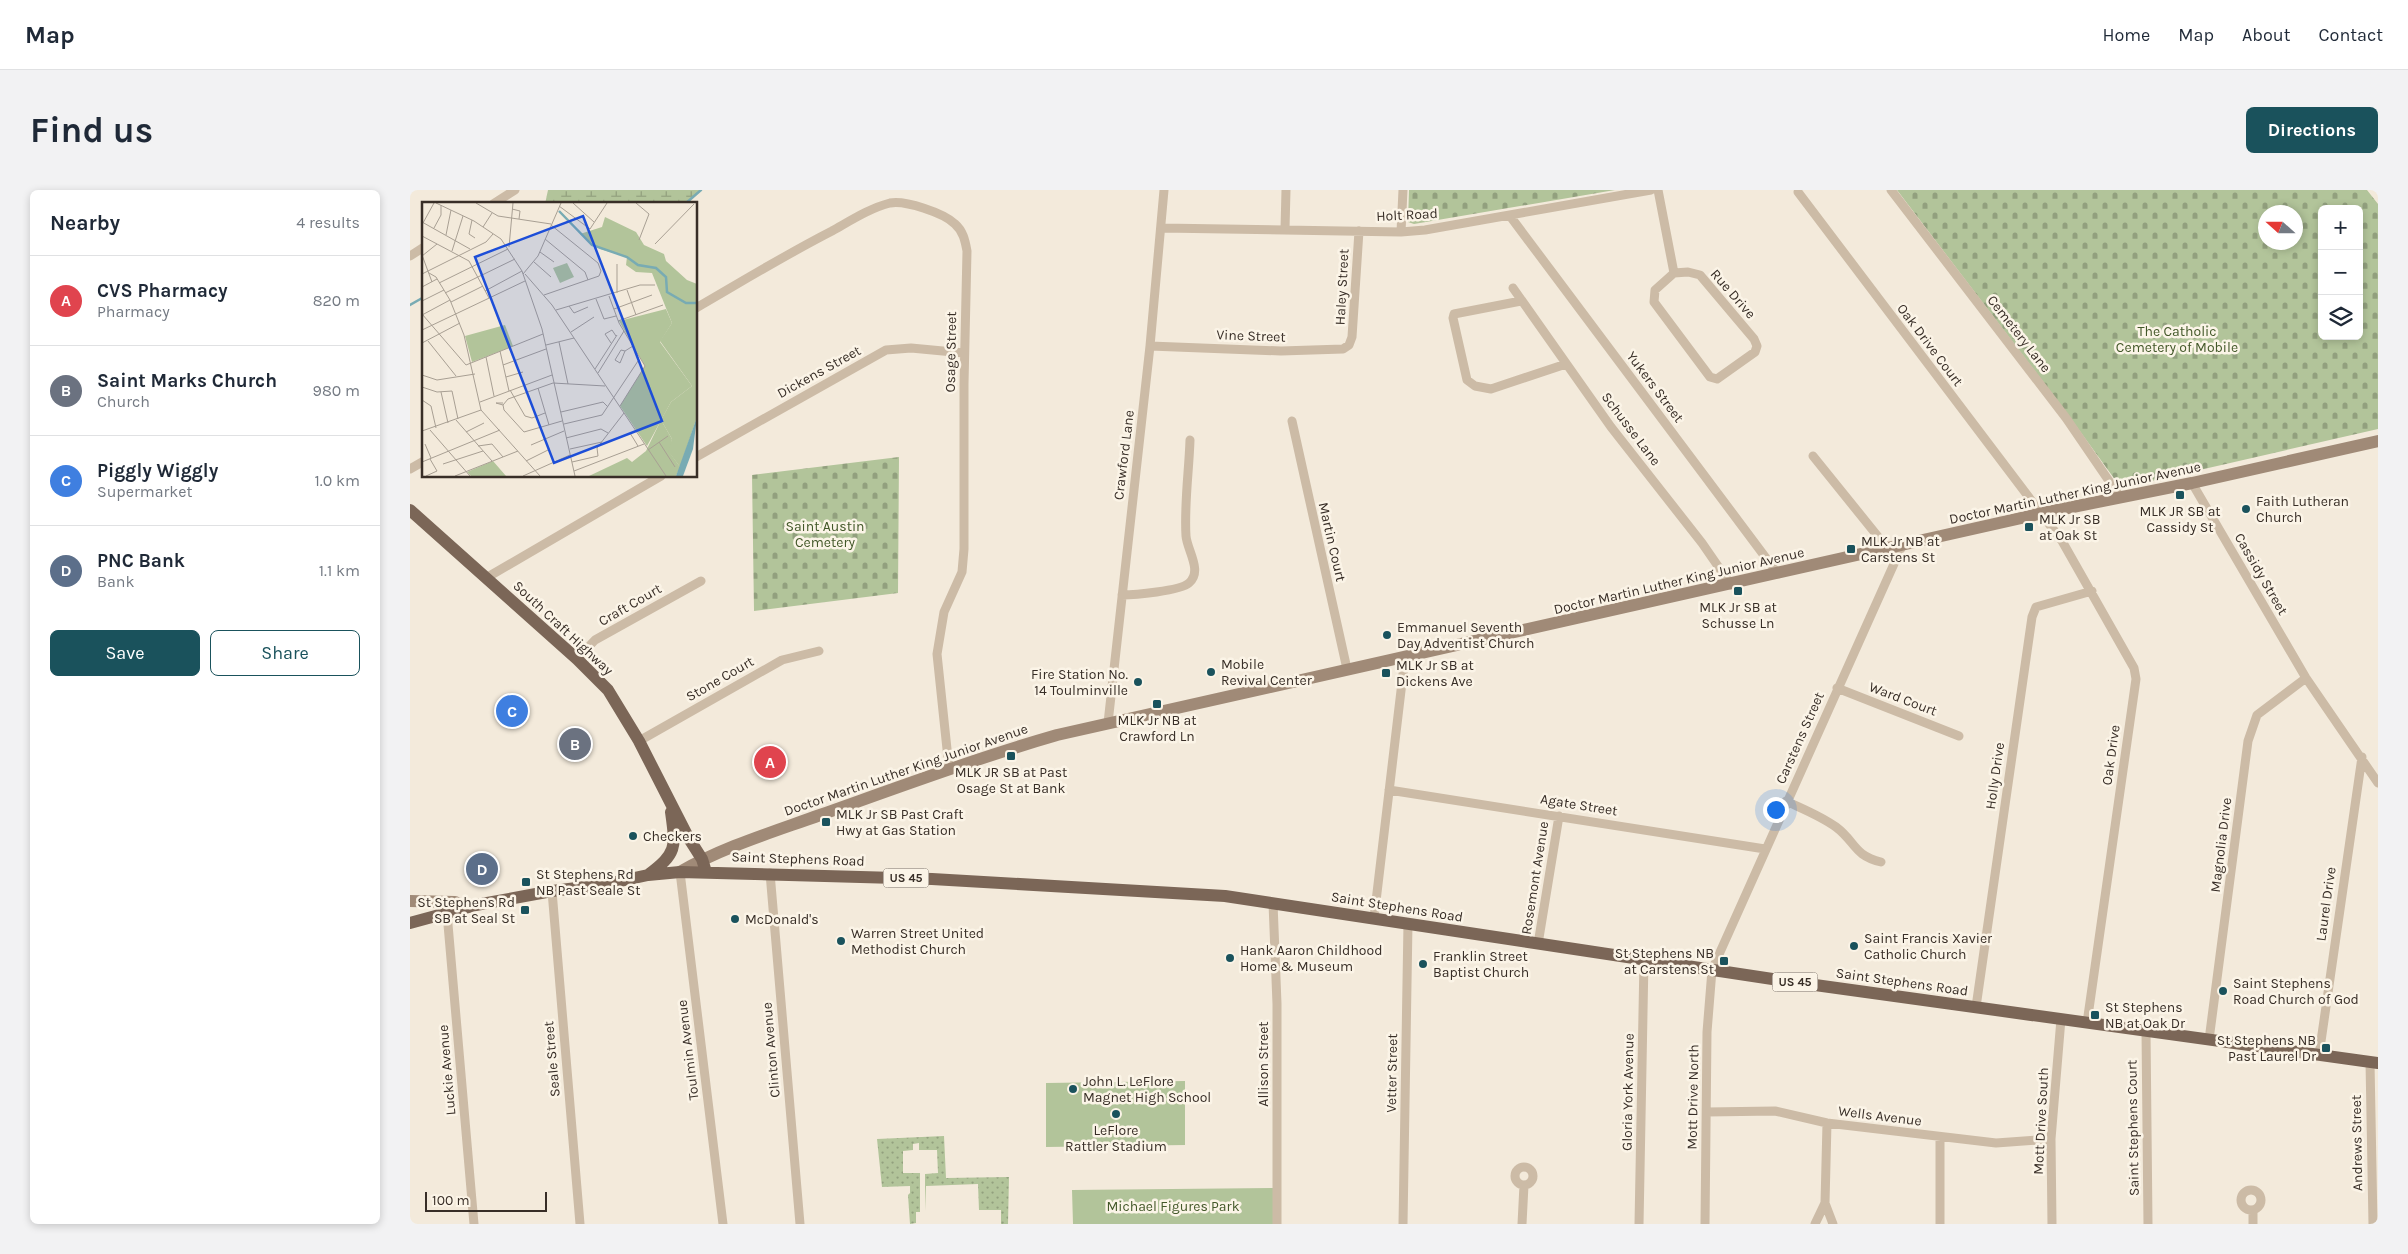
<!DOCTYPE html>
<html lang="en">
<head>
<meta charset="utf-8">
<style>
	:root { --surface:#fff; --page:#f2f2f3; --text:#1f2937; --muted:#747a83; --line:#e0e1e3; --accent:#1a525c }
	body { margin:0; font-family:Karla,sans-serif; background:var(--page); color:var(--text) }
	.controls { position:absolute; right:15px; top:15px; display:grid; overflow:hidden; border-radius:8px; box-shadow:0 2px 8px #0003 }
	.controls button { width:45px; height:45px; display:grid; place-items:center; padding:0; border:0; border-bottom:1px solid var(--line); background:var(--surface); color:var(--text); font:25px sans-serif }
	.compass { position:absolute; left:1848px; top:15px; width:45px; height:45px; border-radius:50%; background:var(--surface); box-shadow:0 2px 8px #0003; rotate:291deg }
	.scale { position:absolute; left:15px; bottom:12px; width:122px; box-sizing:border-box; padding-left:5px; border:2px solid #382e27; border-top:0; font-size:14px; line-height:18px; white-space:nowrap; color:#382e27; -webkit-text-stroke:4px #fbf4e7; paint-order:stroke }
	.you { position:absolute; left:1365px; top:619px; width:18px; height:18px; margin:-12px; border:4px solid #fff; border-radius:50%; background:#1a73e8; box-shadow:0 0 0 8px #1a73e833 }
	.badge { display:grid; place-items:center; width:32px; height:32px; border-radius:50%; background:var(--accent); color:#fff; font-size:16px; font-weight:700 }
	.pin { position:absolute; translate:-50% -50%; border:2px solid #fff; box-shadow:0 1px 5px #0006 }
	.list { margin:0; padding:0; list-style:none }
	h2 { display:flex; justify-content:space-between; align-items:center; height:65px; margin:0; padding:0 20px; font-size:21px }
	h2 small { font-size:16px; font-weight:400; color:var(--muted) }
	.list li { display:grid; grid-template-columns:32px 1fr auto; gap:15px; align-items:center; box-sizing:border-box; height:90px; padding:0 20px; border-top:1px solid var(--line) }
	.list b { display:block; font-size:19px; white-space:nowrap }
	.list p { margin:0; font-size:16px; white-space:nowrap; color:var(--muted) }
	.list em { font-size:16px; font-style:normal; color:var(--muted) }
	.actions { display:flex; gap:10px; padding:15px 20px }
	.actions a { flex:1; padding:11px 0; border:1px solid var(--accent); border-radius:8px; text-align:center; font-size:18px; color:var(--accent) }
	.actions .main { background:var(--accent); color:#fff }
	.icon { flex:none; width:28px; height:28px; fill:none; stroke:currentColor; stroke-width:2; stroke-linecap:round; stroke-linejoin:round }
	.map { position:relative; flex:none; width:1968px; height:1034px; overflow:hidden; border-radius:8px }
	header { display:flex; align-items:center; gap:30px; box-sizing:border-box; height:70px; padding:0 25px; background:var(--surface); border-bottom:1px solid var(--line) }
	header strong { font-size:24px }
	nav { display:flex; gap:28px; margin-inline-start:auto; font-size:18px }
	.intro { display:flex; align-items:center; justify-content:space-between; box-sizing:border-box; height:120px; padding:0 30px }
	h1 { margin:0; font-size:35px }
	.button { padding:12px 22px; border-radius:8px; background:var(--accent); color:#fff; font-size:18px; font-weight:700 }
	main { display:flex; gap:30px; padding:0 30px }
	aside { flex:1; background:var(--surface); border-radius:8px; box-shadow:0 2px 8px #0003 }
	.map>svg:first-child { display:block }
	.grass { fill:url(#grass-dots) }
	.wetland { fill:url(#wetland-marsh) }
	.cemetery { fill:url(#cemetery-stones); fill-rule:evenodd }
	.park { fill:#b2c49a }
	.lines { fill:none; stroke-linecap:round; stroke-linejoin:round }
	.stream { stroke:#78abb3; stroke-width:2.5 }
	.street { stroke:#ccbba6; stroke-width:9 }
	.secondary { stroke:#a08a77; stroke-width:12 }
	.primary { stroke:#7b6657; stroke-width:12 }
	.poi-dot { fill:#1a525c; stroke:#fbf4e7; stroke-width:2 }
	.labels { text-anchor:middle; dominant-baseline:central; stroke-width:5; stroke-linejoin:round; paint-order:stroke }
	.shield { fill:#fbf4e7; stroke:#726961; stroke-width:1 }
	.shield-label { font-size:12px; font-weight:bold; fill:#382e27 }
	.street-label { font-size:14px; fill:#382e27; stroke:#fbf4e7 }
	.park-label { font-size:14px; fill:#435829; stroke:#fbf4e7 }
	.poi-label { font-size:14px; fill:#382e27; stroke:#fbf4e7; text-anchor:start }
	.inset-river { fill:none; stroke:#78abb3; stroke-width:2.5 }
	.inset-road { fill:none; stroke:#a89f93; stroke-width:1 }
	.view { fill:#1d4ed8; fill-opacity:0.15; stroke:#1d4ed8; stroke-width:2.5 }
	.inset-edge { fill:none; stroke:#382e27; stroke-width:2.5 }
</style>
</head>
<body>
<header>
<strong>Map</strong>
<nav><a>Home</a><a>Map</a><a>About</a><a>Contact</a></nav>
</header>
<div class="intro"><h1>Find us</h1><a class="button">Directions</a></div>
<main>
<aside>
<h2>Nearby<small>4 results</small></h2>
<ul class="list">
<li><span class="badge" style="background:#e0444e">A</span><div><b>CVS Pharmacy</b><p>Pharmacy</p></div><em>820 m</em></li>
<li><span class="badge" style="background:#6b7280">B</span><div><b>Saint Marks Church</b><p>Church</p></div><em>980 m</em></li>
<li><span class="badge" style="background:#3f7fe0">C</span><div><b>Piggly Wiggly</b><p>Supermarket</p></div><em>1.0 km</em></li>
<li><span class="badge" style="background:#5c6f8a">D</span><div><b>PNC Bank</b><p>Bank</p></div><em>1.1 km</em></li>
</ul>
<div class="actions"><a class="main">Save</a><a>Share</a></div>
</aside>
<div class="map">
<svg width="1968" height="1034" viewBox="0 0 1968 1034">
	<defs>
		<pattern id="grass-dots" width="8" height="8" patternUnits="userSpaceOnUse" patternTransform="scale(1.25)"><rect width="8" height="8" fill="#b2c49a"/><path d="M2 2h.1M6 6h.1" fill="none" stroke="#92a07e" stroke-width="1.8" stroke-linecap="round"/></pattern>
		<pattern id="wetland-marsh" width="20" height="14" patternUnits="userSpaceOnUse" patternTransform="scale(1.25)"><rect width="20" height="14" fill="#b2c49a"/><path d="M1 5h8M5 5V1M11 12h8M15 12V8" fill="none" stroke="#92a07e"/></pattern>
		<pattern id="cemetery-stones" width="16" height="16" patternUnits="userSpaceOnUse" patternTransform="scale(1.25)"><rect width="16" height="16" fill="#b2c49a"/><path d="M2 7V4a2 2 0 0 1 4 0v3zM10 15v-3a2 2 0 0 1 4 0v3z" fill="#92a07e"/></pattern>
	</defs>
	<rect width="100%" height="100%" fill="#f3eadb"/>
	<!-- grass -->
	<path class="grass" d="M534,946L536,988L599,987L598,1034H591V1020H569L568,994L516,996L515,1021V984L528,983L527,960H509V953L503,954V960L493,961V983H510V1022H506V1033L500,1034L498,1005L500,1003V996L472,997L467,949Z"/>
	<!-- wetland -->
	<path class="wetland" d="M138,0H291L275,14H135Z"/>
	<!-- cemetery -->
	<path class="cemetery" d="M999,0H1205L1004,34L998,32Z
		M1487,0H1957L1968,14V239L1711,298L1656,222ZM1912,19H1949V146H1912ZM1856,22H1886V52H1856Z
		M489,267L488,403L344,421L342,285Z"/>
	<!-- park -->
	<path class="park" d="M775,891V955L636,957V893Z
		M865,998V1034H663L662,1000Z"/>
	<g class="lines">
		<!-- stream -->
		<path class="stream" d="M275,14L291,0
			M0,115L14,107"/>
		<!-- street -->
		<path class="street" d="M1248,0L1264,83L1278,82L1290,85L1344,149L1347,156L1345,162L1307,189L1300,187L1244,112L1245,100L1264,83
			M1481,0L1656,228L1710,307
			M1388,2L1652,351L1724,478L1726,489L1677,833
			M83,14L105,0
			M1100,26L1368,384
			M752,38L991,42L1015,40L1241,0
			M875,39L876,0
			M991,42L993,0
			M0,66L14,57
			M1103,98L1201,237L1292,353L1321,395
			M1111,111L1044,124L1043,128L1057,190L1065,196L1081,199L1156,174
			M286,118C331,92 375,65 422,41C440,31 460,18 480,13C495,10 534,23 545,34C553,41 555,50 557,61L554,194V359L552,382L534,422L527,464L539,578
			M740,156L871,161L933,159L939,155L942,147L949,41
			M882,231L937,479
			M1403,266L1478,359
			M286,267L476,160L501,158L554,163
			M0,279L14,271
			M1782,293L1896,488L1968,593
			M76,388L251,286
			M712,405C724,405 770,401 779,393C793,381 777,360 776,346C774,315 779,281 780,250
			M167,469L185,450L291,391
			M1427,498L1549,546
			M698,533L740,156L754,0
			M229,551L372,470L409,461
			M979,600L1355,659
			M1376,611C1393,619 1411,626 1426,637C1446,652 1443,665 1471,672
			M270,682L313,1034
			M360,683L390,1034
			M142,701L170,1034
			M863,713L867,814V1034
			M37,723L64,1034
			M964,728L995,467
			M1128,754L1149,626
			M1566,817L1622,427L1626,417L1682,401
			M1736,841L1738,1034
			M1799,850L1838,551L1847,525L1896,488
			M1909,865L1952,567
			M1960,872L1963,1034
			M1297,922L1365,921L1417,933L1586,953L1641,949
			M1530,947V1034
			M1105 986a9 9 0 1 1 18 0a9 9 0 1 1-18 0Z
			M1831 1010a10 10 0 1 1 20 0a10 10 0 1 1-20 0Z
			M1415,1013L1417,933
			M1843,1020V1034
			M993,1034L998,733
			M1112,1034L1114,995
			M1229,1034L1234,770
			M1295,1034L1297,842L1302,780L1492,356
			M1405,1034L1415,1013L1423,1034
			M1642,1034L1641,949L1651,829"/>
		<!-- secondary -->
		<path class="secondary" d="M270,682C313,657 363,642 410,625C489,597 567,568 647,545L1633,323L1782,293L1968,251
			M0,711L45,712L56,717"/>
		<!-- primary -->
		<path class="primary" d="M0,320L167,469L198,500L229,551L278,647L292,669L296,682
			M238,685C267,663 266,658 261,622
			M0,733L66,715L142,701L192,695L238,685L270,682L522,689L815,706L1369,790L1968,873"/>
	</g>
	<!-- markers -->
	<g class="poi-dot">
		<rect x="1765" y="300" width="10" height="10" rx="2.5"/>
		<circle cx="1836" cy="319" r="5"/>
		<rect x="1614" y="332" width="10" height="10" rx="2.5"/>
		<rect x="1436" y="354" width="10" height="10" rx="2.5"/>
		<rect x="1323" y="396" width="10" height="10" rx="2.5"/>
		<circle cx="977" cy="445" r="5"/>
		<circle cx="801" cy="482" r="5"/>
		<rect x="971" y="478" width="10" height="10" rx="2.5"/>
		<circle cx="728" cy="492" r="5"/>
		<rect x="742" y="509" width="10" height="10" rx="2.5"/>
		<rect x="596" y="561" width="10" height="10" rx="2.5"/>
		<rect x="411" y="627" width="10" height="10" rx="2.5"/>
		<circle cx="223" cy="646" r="5"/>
		<rect x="111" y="687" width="10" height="10" rx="2.5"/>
		<rect x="110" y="715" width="10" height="10" rx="2.5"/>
		<circle cx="325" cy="729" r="5"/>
		<circle cx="431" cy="751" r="5"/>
		<circle cx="1444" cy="756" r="5"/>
		<circle cx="820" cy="768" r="5"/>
		<rect x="1309" y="766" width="10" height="10" rx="2.5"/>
		<circle cx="1013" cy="774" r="5"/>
		<circle cx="1813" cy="801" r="5"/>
		<rect x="1680" y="820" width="10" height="10" rx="2.5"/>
		<rect x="1911" y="853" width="10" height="10" rx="2.5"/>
		<circle cx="663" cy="899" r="5"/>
		<circle cx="706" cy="924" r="5"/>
	</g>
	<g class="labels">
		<!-- shield labels -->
		<g class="shield">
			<rect x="473.5" y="678.5" width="45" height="19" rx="4"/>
			<rect x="1362.5" y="782.5" width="45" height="19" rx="4"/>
		</g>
		<g class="shield-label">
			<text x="496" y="688">US 45</text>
			<text x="1385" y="792">US 45</text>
		</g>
		<!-- street labels -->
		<g class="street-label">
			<text transform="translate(997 25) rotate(-3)">Holt Road</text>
			<text transform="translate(932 97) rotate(-87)">Haley Street</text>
			<text transform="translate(1323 104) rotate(49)">Rue Drive</text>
			<text transform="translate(1609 144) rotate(52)">Cemetery Lane</text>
			<text transform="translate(841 146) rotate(2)">Vine Street</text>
			<text transform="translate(1520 155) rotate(53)">Oak Drive Court</text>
			<text transform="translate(541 162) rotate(-89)">Osage Street</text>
			<text transform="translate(409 182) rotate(-29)">Dickens Street</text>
			<text transform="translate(1245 197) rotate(53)">Yukers Street</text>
			<text transform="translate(1221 239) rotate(53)">Schusse Lane</text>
			<text transform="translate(714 265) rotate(-83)">Crawford Lane</text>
			<text transform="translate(1665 303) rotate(-12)">Doctor Martin Luther King Junior Avenue</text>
			<text transform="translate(922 352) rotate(77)">Martin Court</text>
			<text transform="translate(1851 384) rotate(60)">Cassidy Street</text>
			<text transform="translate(1269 391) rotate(-13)">Doctor Martin Luther King Junior Avenue</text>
			<text transform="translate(220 415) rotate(-30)">Craft Court</text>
			<text transform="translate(153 438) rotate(43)">South Craft Highway</text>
			<text transform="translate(310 489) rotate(-30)">Stone Court</text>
			<text transform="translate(1493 509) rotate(21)">Ward Court</text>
			<text transform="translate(1390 548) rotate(-66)">Carstens Street</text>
			<text transform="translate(1701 565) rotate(-82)">Oak Drive</text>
			<text transform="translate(496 580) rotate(-19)">Doctor Martin Luther King Junior Avenue</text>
			<text transform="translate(1585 586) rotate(-82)">Holly Drive</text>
			<text transform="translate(1169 615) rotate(9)">Agate Street</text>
			<text transform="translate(1811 655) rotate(-83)">Magnolia Drive</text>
			<text transform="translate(388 669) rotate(2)">Saint Stephens Road</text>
			<text transform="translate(1125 688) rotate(-81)">Rosemont Avenue</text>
			<text transform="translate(1916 714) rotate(-82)">Laurel Drive</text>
			<text transform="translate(987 717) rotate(9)">Saint Stephens Road</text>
			<text transform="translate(1492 792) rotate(8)">Saint Stephens Road</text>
			<text transform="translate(278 860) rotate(-97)">Toulmin Avenue</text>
			<text transform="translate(361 860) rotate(-95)">Clinton Avenue</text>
			<text transform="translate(142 869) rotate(-95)">Seale Street</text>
			<text transform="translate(853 874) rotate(-90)">Allison Street</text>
			<text transform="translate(37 880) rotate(-95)">Luckie Avenue</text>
			<text transform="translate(982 883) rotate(-89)">Vetter Street</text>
			<text transform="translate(1218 902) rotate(-89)">Gloria York Avenue</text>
			<text transform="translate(1283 907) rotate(-89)">Mott Drive North</text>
			<text transform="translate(1470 926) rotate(7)">Wells Avenue</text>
			<text transform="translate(1631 931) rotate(-87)">Mott Drive South</text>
			<text transform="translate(1723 938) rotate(-91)">Saint Stephens Court</text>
			<text transform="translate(1947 953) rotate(-91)">Andrews Street</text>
		</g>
		<!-- park labels -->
		<g class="park-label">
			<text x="1767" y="141">The Catholic<tspan x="1767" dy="16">Cemetery of Mobile</tspan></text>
			<text x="415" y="336">Saint Austin<tspan x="415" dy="16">Cemetery</tspan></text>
			<text x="763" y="1016">Michael Figures Park</text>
		</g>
		<!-- poi labels -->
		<g class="poi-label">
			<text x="1846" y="311">Faith Lutheran<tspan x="1846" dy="16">Church</tspan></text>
			<text x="1770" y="321" text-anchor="middle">MLK JR SB at<tspan x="1770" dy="16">Cassidy St</tspan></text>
			<text x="1629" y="329">MLK Jr SB<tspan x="1629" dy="16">at Oak St</tspan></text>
			<text x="1451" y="351">MLK Jr NB at<tspan x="1451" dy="16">Carstens St</tspan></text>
			<text x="1328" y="417" text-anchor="middle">MLK Jr SB at<tspan x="1328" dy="16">Schusse Ln</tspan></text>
			<text x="987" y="437">Emmanuel Seventh<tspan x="987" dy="16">Day Adventist Church</tspan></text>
			<text x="811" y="474">Mobile<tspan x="811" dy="16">Revival Center</tspan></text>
			<text x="986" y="475">MLK Jr SB at<tspan x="986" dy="16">Dickens Ave</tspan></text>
			<text x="718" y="484" text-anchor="end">Fire Station No.<tspan x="718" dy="16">14 Toulminville</tspan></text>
			<text x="747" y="530" text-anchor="middle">MLK Jr NB at<tspan x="747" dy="16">Crawford Ln</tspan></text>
			<text x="601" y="582" text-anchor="middle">MLK JR SB at Past<tspan x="601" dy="16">Osage St at Bank</tspan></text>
			<text x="426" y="624">MLK Jr SB Past Craft<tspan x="426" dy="16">Hwy at Gas Station</tspan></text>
			<text x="233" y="646">Checkers</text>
			<text x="126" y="684">St Stephens Rd<tspan x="126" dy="16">NB Past Seale St</tspan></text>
			<text x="105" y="712" text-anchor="end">St Stephens Rd<tspan x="105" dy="16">SB at Seal St</tspan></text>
			<text x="335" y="729">McDonald's</text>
			<text x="441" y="743">Warren Street United<tspan x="441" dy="16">Methodist Church</tspan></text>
			<text x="1454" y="748">Saint Francis Xavier<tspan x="1454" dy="16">Catholic Church</tspan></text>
			<text x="830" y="760">Hank Aaron Childhood<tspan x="830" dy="16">Home &amp; Museum</tspan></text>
			<text x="1304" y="763" text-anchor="end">St Stephens NB<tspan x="1304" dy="16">at Carstens St</tspan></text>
			<text x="1023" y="766">Franklin Street<tspan x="1023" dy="16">Baptist Church</tspan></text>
			<text x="1823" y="793">Saint Stephens<tspan x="1823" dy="16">Road Church of God</tspan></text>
			<text x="1695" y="817">St Stephens<tspan x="1695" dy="16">NB at Oak Dr</tspan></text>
			<text x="1906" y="850" text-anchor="end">St Stephens NB<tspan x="1906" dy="16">Past Laurel Dr</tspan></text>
			<text x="673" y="891">John L. LeFlore<tspan x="673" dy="16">Magnet High School</tspan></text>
			<text x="706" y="940" text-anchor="middle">LeFlore<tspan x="706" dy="16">Rattler Stadium</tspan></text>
		</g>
	</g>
	<!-- overview -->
	<g transform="translate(12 12)">
		<rect width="275" height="275" fill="#f3eadb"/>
		<path d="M239,218L250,237L248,251L258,265L254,274H167L205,256L210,260L224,249Z" fill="#b2c49a"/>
		<path d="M183,15L214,30L222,43L242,52L244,59L265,78L275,82V215L258,265L246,249L250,237L239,218L249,200L270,184L238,139L250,121L230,71L214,70L204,63L205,55L178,47L158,32L180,25Z" fill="#b2c49a"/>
		<path d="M145,61L152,75L138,81L131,66ZM244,107L250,121L238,140L270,184L249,200L225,244L198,204L223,164L197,119Z" fill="#b2c49a"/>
		<path d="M83,123L91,144L50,160L43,134ZM71,259L84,274H49L45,270Z" fill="#b2c49a"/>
		<path d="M275,215L271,247L261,274H254Z" fill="#78abb3"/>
		<path class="inset-river" d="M137,9L170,43L205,55L216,63L234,66L244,75L245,90L264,101H275"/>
		<path class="inset-road" d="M14,1L52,19L79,37L100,69L120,127L153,274M54,1L76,14L129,22M151,1L172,20M214,1L227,12L217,38M137,4L168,27L185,1M90,7L98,9L97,17M50,18L47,32L53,36M0,20L48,47M1,21L12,1M61,25L70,11M12,26L19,13V3M24,33L29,8M0,34L47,59L67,96M123,37L163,70L166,78M233,42L272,2M87,45L91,1M30,49L41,14M118,50L132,60M0,53L10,80M0,54L15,42M112,60L129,75M195,62V91M7,71L14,75L28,98L42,133L59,208L118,274M0,72L64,40L71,32M101,72L116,54L139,1M103,72L130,103L244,274M17,81L86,47M0,85L15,77M205,88L214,113M63,89L100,69M23,91L93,57M122,93L177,74L179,69L176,61L129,23M187,94L197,121L223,164L198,204M174,97L182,117L194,114M0,99L22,88M29,100L61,84M147,104L152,111L166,105M192,107L230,93M134,108L218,83H233M0,112L44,163L121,132M0,113L28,98M196,119L241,103M0,128L103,79M149,130L172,115M6,139L34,174M137,140L146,182M0,141L38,121M189,141L183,132L190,128L194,134M124,143L152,136M78,149L87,189M203,149L199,148L193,158L198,161L203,149L211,144M64,155L72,194M81,163L124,147M173,167L195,133M176,171L202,129M0,173L15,178L53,172M84,175L101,170M0,185L15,190L30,189L36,217M116,186L127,223M88,188L103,214L110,216L123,211M19,190L26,221M0,198L9,204L14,226M58,200L130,173M81,201H74L81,203L82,208L102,230L140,219M81,203L86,197L131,181L183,184M139,210L181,200L186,205M34,218L70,259M142,222L180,213L216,159M8,228L48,274M0,229L59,208M44,230L62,221M208,231L216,244M144,236L179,227L186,231M237,240L253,265M3,242L9,256M109,243L142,229M56,244L70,242L81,255M148,247L180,240M226,248L246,234M104,259L128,247M0,260L78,228M150,260L176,254L175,246L202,211M21,262L61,249M152,269L222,242M4,274L15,269L8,257M33,274L96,249M101,274L148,253"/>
		<path class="view" d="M161,14L240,219L132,261L53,55Z"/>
		<rect width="275" height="275" class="inset-edge"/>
	</g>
</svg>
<div class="controls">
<button>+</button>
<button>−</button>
<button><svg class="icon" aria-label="layers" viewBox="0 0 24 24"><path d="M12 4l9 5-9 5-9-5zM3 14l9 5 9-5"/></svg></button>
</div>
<svg class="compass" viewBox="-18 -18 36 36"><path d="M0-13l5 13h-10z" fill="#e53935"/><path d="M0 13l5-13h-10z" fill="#747a83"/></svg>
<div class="scale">100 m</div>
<div class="you"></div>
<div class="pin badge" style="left:360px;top:572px;background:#e0444e">A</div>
<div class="pin badge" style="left:165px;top:554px;background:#6b7280">B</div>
<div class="pin badge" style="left:102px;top:521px;background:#3f7fe0">C</div>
<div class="pin badge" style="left:72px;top:679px;background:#5c6f8a">D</div>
</div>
</main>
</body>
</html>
